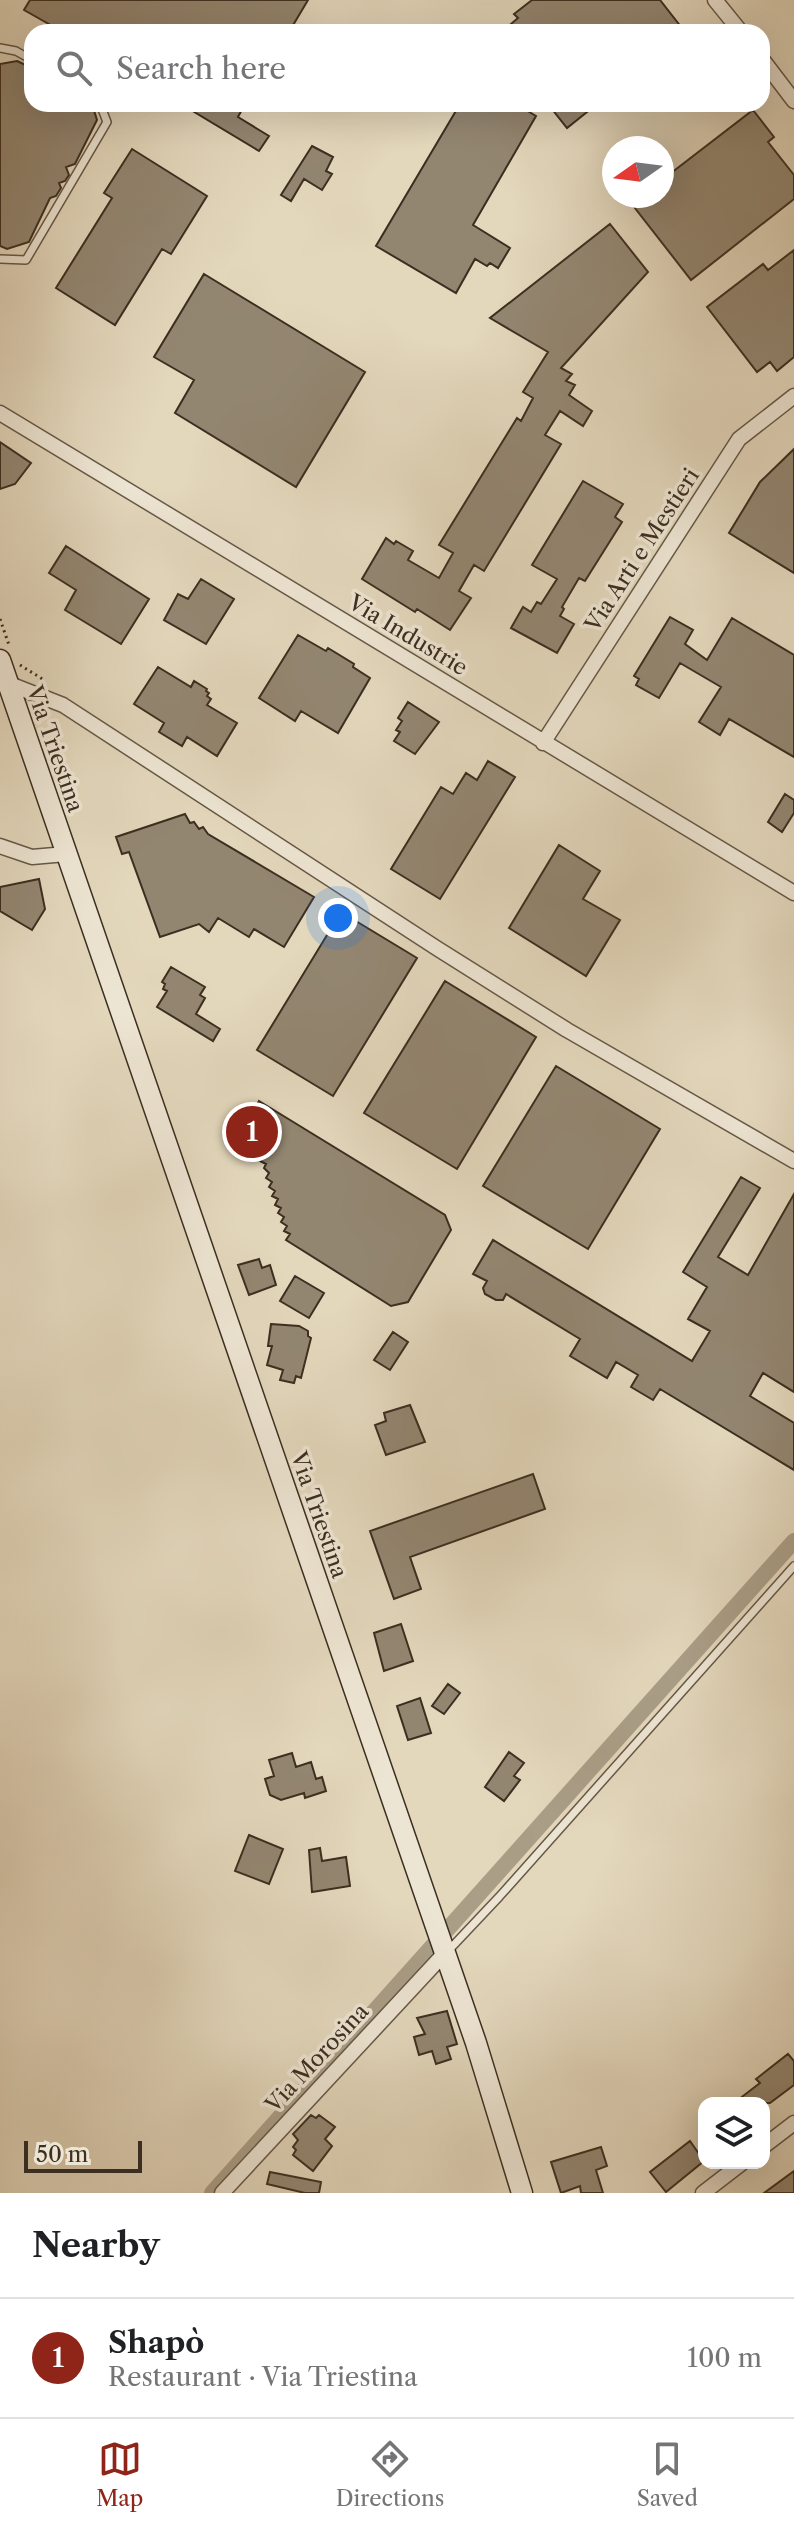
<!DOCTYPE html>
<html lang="en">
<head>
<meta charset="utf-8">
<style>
	:root { --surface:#fff; --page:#f2f2f2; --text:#202124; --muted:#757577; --line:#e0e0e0; --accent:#8f2418 }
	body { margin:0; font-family:"Libre Caslon Text",serif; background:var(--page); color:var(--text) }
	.controls { position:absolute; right:24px; bottom:24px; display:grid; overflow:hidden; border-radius:16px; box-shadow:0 8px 32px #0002 }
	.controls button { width:72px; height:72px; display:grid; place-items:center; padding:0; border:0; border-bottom:2px solid var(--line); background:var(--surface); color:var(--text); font:40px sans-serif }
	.compass { position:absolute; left:602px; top:136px; width:72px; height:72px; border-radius:50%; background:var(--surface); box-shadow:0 8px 32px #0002; rotate:256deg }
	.scale { position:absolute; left:24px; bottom:20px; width:118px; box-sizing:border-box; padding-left:8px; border:4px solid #3c2e20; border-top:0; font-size:22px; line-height:28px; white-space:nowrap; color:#3c2e20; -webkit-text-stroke:6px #ede5d3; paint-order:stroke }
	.you { position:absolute; left:338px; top:918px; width:28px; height:28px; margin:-20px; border:6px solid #fff; border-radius:50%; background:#1a73e8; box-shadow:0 0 0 12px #1a73e833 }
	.badge { display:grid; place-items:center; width:52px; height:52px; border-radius:50%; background:var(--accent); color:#fff; font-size:26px; font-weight:700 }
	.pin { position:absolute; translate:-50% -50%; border:4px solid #fff; box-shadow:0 2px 8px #0006 }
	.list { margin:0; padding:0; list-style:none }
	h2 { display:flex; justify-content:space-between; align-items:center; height:104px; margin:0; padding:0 32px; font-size:34px }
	h2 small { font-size:26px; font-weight:400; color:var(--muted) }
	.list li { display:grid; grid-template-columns:52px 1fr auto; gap:24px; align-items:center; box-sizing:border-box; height:120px; padding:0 32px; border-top:2px solid var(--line) }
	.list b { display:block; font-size:30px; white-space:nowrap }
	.list p { margin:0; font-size:26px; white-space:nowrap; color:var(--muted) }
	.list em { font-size:26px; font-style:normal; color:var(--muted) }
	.icon { flex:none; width:44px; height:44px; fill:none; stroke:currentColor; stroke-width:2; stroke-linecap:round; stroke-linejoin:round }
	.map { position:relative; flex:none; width:794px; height:2193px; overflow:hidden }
	.search { position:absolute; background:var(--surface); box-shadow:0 8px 32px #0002; left:24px; right:24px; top:24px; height:88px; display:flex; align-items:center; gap:20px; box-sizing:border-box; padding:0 28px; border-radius:24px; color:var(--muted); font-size:30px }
	.sheet { height:224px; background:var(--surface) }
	nav { display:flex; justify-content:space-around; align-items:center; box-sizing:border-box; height:112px; border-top:2px solid var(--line); background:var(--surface); font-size:22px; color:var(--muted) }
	nav a { display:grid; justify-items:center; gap:4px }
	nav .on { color:var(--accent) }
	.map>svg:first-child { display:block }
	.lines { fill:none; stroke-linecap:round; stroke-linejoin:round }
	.canal { stroke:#aa9e87; stroke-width:16 }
	.building { fill:#938671; stroke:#3c2e20; stroke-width:2 }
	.service-casing { stroke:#665847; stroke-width:10 }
	.minor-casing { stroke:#665847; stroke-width:17 }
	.secondary-casing { stroke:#3c2e20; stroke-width:23 }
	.path { stroke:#3c2e20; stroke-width:3; stroke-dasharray:2 4; stroke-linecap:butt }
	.service { stroke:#ede5d3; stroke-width:7 }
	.minor { stroke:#ede5d3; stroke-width:14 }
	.secondary { stroke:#ede5d3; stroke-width:20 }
	.labels { text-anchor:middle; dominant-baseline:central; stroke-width:7; stroke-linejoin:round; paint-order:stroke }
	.street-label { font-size:22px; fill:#3c2e20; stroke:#ede5d3 }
</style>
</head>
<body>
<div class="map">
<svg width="794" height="2193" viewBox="0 0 794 2193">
	<rect width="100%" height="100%" fill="#e3d7bc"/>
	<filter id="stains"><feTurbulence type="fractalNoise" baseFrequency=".0025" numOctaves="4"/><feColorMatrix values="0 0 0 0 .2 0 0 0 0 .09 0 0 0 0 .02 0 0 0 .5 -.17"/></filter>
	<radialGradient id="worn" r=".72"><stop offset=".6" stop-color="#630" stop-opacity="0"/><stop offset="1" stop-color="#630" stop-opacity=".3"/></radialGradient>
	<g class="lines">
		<!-- canal -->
		<path class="canal" d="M212,2193L794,1541"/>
	</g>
	<!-- building -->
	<path class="building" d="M30,0H308L289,32H63L24,10Z
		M532,0H660L685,32H520L511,24L518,18L514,14Z
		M17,61L32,68V104H92L97,120L75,164L66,167L69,175L65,181L59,183L61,188L56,196L50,198L29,242L7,249L0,246V64Z
		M181,104H245L238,117L269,136L259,151Z
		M460,104H516L536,116L473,225L510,248L498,268L490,263L487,266L475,259L456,293L376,246Z
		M548,104H597L567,128Z
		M753,110L774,137L768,142L794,175V199L691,280L631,203L641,196H662V180Z
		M312,146L333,157L326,171L332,174L322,190L304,179L291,201L281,195Z
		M132,149L207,196L171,254L162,249L115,325L56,288L112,198L104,193Z
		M610,224L648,272L561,368L572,374L566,381L575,385L569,395L592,411L583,426L560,411L545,435L561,444L484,571L474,565L459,591L471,598L450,630L417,609L415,612L362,579L386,538L394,544L396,541L413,551L408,560L439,578L453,553L439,545L517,418L521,421L533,398L523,392L548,352L490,318Z
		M794,250V357L777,371L770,362L757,372L707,307L763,264L768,270Z
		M204,274L365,372L296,487L175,413L194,380L154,357Z
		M0,442L31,463L15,484L0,489Z
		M794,449V573L729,533L760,482Z
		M583,481L623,504L615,517L622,522L585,581L579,578L562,607L564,609L560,616L574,624L557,653L511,628L523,607L531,612L537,602L541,604L557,579L532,565Z
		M66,546L149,599L121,644L65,610L76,590L49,573Z
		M201,579L234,599L206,644L164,620L178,594L188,599Z
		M670,617L693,630L685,644L707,660L732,618L794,655V757L729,719L720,735L699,722L721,687L680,663L659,698L636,685L639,679L634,676Z
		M298,635L326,651L328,648L354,664L353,667L370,678L338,733L301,711L295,721L259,698Z
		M158,667L191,687L194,681L207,689L206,691L209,693L207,696L211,699L207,705L237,723L217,756L187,737L182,746L159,732L164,723L134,704Z
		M408,702L439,722L415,754L394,741L400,732L396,730L402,721L398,718Z
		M488,761L515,777L440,899L391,869L441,787L453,794L466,773L477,780Z
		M785,794L794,800V813L782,832L768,822Z
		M185,814L190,823L194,822L199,829L203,827L208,834L314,897L284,947L254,929L249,937L218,918L209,932L199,924L160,937L129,852L122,854L116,837Z
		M559,845L600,871L583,899L620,920L586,976L509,928Z
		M39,879L45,909L32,930L0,911V887Z
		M341,912L417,958L333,1096L257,1050Z
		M171,967L205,987L200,995L205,998L196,1014L220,1029L213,1041L157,1007L167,991L163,989L165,984L162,982Z
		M445,981L536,1037L457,1169L364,1113Z
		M556,1066L660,1129L588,1249L483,1186Z
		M259,1101L445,1215L451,1230L408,1302L391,1306L286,1240L290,1234L284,1231L287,1226L281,1222L284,1217L278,1213L281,1208L275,1205L278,1199L272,1196L275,1191L269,1187L272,1182L266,1178L269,1173L264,1168L266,1164L260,1161L266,1148L241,1133Z
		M741,1177L760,1188L718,1257L748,1275L794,1194V1392L763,1373L750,1396L794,1423V1470L660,1389L653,1400L631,1387L638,1375L616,1362L607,1378L570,1356L580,1339L506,1294L503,1300H496L485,1294L483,1288L487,1281L473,1274L493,1240L692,1361L710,1331L688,1319L707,1287L683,1272Z
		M259,1259L262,1268L270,1265L276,1285L249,1295L238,1265Z
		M295,1276L324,1293L309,1318L280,1301Z
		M271,1324L299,1326L308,1331V1336L311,1338L301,1378L296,1376L294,1383L280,1380L283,1370L267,1365L272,1346H268Z
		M393,1332L408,1342L390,1370L374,1360Z
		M410,1405L425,1442L386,1455L375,1425L386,1421L384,1413Z
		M533,1474L545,1509L410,1557L421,1589L394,1599L370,1531Z
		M401,1624L413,1661L384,1671L374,1633Z
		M448,1684L460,1693L444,1714L432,1706Z
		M420,1698L431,1733L408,1740L397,1706Z
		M509,1752L524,1763L514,1776L520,1780L504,1801L485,1787Z
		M292,1753L296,1767L311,1762L316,1779L322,1777L326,1791L305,1798L304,1793L281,1800L270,1795L265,1779L274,1776L269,1760Z
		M249,1835L283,1849L269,1884L235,1871Z
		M320,1848L322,1861L346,1857L350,1886L312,1892L309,1850Z
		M447,2011L457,2044L447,2047L451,2059L436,2064L432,2051L419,2055L414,2037L425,2034L417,2018Z
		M788,2054L794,2061V2085L770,2103H734L760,2083L756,2079Z
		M311,2115L316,2118L319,2115L335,2127L325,2139L332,2146L313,2171L293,2155L296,2150L293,2147L298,2140L293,2134Z
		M690,2141L704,2161L666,2192L650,2172Z
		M601,2147L607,2166L596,2170L603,2193H581L580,2186L561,2193L551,2162Z
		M794,2171V2193H764Z
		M270,2172L321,2182L319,2193H305L267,2184Z"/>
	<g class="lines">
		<!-- service casing -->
		<g class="service-casing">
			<path id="service" d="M0,48L16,51L32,60
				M0,259L26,260L107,122L100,104
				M448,1951L499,1897L794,1566"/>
		</g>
		<!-- minor casing -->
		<g class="minor-casing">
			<path id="minor" d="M715,0L741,32
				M762,59L794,101
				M0,413L794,893
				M7,683L63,705L438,949L567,1030L794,1161
				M543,743L739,439L794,396
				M0,846L32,857L66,854
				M764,2146L794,2123
				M222,2193L444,1954
				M703,2193L742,2163"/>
		</g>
		<!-- secondary casing -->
		<g class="secondary-casing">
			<path id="secondary" d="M0,660L476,2043L522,2193"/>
		</g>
		<!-- path -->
		<path class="path" d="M0,619L9,645
			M20,665L44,680"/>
		<!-- service -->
		<use href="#service" class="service"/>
		<!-- minor -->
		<use href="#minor" class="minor"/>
		<!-- secondary -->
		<use href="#secondary" class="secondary"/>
	</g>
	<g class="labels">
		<!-- street labels -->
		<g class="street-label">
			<text transform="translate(642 550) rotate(-57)">Via Arti e Mestieri</text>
			<text transform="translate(408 635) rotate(31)">Via Industrie</text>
			<text transform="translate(55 749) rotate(71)">Via Triestina</text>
			<text transform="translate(319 1515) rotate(71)">Via Triestina</text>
			<text transform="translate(317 2058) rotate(-47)">Via Morosina</text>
		</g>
	</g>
	<rect width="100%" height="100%" filter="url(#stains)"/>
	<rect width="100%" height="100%" fill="url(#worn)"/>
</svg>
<div class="controls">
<button><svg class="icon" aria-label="layers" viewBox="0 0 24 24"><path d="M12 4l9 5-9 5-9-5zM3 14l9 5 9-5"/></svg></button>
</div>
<svg class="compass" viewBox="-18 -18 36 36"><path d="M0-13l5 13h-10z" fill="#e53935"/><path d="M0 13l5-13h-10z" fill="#757577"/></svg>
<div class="scale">50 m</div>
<div class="you"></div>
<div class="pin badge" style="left:252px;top:1132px">1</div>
<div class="search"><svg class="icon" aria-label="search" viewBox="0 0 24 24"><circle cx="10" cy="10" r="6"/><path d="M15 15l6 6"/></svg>Search here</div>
</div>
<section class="sheet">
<h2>Nearby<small></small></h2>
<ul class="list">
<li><span class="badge">1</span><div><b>Shapò</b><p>Restaurant · Via Triestina</p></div><em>100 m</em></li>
</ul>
</section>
<nav>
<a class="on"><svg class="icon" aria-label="map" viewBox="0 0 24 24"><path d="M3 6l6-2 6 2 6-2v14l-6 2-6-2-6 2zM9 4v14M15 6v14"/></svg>Map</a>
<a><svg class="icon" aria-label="directions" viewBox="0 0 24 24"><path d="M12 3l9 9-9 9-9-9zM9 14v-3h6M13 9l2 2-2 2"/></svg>Directions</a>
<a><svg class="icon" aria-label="saved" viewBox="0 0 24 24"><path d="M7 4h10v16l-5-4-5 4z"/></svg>Saved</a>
</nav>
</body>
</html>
